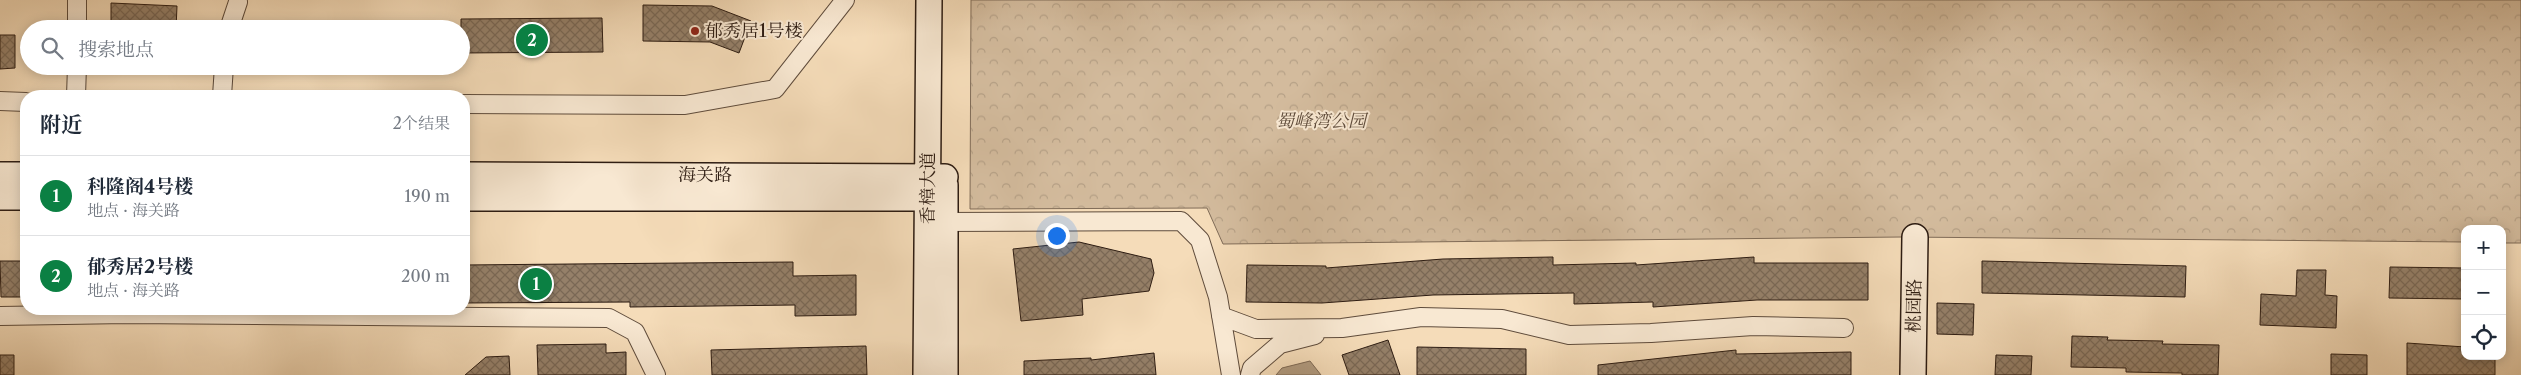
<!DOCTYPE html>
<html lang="zh">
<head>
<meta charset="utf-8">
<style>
	:root { --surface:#fff; --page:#f6f6f7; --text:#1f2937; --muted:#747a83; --line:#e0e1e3; --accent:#0b8043 }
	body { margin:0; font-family:"Libre Caslon Text","Noto Serif SC",serif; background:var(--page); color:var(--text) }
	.controls { position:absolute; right:15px; bottom:15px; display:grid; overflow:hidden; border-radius:10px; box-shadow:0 2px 12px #0003 }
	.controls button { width:45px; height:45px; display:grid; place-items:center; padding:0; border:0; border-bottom:1px solid var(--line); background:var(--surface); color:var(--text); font:25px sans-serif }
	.you { position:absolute; left:1056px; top:235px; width:18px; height:18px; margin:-12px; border:4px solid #fff; border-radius:50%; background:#1a73e8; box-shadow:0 0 0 8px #1a73e833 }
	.badge { display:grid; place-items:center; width:32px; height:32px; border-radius:50%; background:var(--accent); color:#fff; font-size:16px; font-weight:700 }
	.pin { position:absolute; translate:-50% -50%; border:2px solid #fff; box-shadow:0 1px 5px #0006 }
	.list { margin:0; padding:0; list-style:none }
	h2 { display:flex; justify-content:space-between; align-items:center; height:65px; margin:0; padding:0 20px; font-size:21px }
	h2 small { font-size:16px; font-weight:400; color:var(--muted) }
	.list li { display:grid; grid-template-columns:32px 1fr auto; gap:15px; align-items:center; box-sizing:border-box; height:80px; padding:0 20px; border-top:1px solid var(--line) }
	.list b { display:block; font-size:19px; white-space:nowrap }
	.list p { margin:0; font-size:16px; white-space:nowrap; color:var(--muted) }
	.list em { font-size:16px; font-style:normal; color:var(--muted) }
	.icon { flex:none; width:28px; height:28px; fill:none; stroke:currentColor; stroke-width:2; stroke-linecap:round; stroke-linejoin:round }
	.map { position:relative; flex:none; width:2521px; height:375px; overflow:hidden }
	.search { position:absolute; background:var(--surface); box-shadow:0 2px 12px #0003; left:20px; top:20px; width:450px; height:55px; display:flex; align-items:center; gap:12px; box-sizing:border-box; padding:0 18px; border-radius:28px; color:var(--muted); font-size:19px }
	.panel { position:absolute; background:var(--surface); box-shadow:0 2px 12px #0003; left:20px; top:90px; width:450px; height:225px; border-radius:20px }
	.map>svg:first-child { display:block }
	.park { fill:url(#park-crowns); stroke:#806c58 }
	.water { fill:#b19b80; stroke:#7c6854 }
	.building { fill:url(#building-cross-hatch); stroke:#2d1c12 }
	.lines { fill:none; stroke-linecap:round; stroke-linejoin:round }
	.street-casing { stroke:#5f4c3c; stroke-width:20 }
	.secondary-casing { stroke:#2d1c12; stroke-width:28 }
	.street { stroke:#f8e8d2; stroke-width:18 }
	.secondary { stroke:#f8e8d2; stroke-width:25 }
	.poi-dot { fill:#8f2418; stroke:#f8e8d2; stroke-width:2 }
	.labels { text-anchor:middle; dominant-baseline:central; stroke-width:4; stroke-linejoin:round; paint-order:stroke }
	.poi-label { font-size:18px; fill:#2d1c12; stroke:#f8e8d2; text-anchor:start }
	.park-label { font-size:18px; font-style:italic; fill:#5f4c3c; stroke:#f8e8d2 }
	.street-label { font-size:18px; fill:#2d1c12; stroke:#f8e8d2 }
</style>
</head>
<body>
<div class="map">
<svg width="2521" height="375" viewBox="0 0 2521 375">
	<defs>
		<pattern id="park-crowns" width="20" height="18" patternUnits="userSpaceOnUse" patternTransform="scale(1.25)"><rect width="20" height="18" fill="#d3bb9d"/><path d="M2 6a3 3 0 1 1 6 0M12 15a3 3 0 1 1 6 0" fill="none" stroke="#b5a086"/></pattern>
		<pattern id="building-cross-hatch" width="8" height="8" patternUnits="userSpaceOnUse" patternTransform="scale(1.25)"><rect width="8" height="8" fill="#958069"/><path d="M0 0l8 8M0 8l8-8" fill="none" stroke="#7a6855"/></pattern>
	</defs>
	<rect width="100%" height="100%" fill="#f5dcb9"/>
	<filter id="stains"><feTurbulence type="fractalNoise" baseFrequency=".004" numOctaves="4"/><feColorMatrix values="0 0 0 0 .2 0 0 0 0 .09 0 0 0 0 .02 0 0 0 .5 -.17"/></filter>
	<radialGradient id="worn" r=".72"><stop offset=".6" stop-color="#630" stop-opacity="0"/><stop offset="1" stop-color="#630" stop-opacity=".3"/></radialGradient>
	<!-- park -->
	<path class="park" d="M971,0H2521V243H2502V229H2465V242L1902,237L1223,244L1207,208L970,209Z"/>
	<!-- water -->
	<path class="water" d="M1310,361L1321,375H1276L1282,368Z"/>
	<!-- building -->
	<path class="building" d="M111,3L177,6L176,29H111Z
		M643,5L712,6L751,21L739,53L710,42L643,41Z
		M602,18L603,52L461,53V19Z
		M0,35H15V68L0,69Z
		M1079,242L1151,259L1154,273L1149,291L1082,299L1083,315L1021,321L1013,249Z
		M1553,257V265L1636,263V265L1754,257V263H1868V300H1757L1653,307V302L1574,304V293L1433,295L1322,303L1246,302L1247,265L1326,266V268L1443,259Z
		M0,261H26V297H1Z
		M1982,261L2186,266L2185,297L1982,293Z
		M793,262V276L856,275V315L795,316V305L630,307V302L464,303V265Z
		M2390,267L2465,268V299L2389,298Z
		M2297,270H2326L2325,295L2337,296L2336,328L2260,325L2261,294L2296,296Z
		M1937,303L1974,304L1973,335L1937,334Z
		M2072,336L2108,337L2107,340L2163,341L2162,344L2219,345L2218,375H2182V373L2126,372V368L2071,367Z
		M1388,340L1400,375H1349L1342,355Z
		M2407,343L2465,347V356H2495V375H2407Z
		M606,344V353L626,352V375H538L537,345Z
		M866,346L867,375H712L711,350Z
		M1417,347L1526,349V375H1417Z
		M1736,350V354L1851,352V375H1598V365Z
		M1154,353L1156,375H1024V361L1091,358V360Z
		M2331,354L2367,355V375H2331Z
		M0,355H14V375H0Z
		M1996,355L2032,356L2031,375H1995Z
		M509,356L510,375H465L486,357Z"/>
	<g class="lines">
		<!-- street casing -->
		<g class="street-casing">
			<path id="street" d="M77,29V0
				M229,29L238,2
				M76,96L77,66
				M222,96L224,66
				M0,101L26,102
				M464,104L685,105L775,89L845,0
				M935,222L1181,221L1200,240L1218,297L1231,375
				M0,316L127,314L609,318L635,332L656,375
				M1221,316L1256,329L1342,328L1421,317L1502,319L1569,335L1651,333L1753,326L1844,328
				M1250,375L1252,368L1280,344L1315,335"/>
		</g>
		<!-- secondary casing -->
		<g class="secondary-casing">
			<path id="secondary" d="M0,175H26
				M464,175L945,177
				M0,197H26
				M464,198H945
				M926,375L929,0
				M945,375V185
				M1913,375L1915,237"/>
		</g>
		<!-- street -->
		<use href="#street" class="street"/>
		<!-- secondary -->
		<use href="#secondary" class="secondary"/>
	</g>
	<!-- markers -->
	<circle class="poi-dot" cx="695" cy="31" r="5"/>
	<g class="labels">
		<!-- poi labels -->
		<g class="poi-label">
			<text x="705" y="31">郁秀居1号楼</text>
		</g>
		<!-- park labels -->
		<g class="park-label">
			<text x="1321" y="121">蜀峰湾公园</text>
		</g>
		<!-- street labels -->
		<g class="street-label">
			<text x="705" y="175">海关路</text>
			<text transform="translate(928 188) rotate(-90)">香樟大道</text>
			<text transform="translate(1914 306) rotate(-89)">桃园路</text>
		</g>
	</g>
	<rect width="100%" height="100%" filter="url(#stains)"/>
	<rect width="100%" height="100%" fill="url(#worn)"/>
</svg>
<div class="controls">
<button>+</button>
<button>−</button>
<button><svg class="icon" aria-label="locate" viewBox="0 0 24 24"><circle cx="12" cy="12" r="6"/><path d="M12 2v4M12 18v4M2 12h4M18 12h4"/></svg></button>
</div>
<div class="you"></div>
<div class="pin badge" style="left:536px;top:284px">1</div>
<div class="pin badge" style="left:532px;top:40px">2</div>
<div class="search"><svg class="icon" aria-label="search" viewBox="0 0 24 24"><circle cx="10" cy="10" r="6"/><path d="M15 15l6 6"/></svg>搜索地点</div>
<section class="panel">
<h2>附近<small>2个结果</small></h2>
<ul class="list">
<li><span class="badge">1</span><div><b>科隆阁4号楼</b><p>地点 · 海关路</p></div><em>190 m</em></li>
<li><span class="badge">2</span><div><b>郁秀居2号楼</b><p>地点 · 海关路</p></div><em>200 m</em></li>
</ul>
</section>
</div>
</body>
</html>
